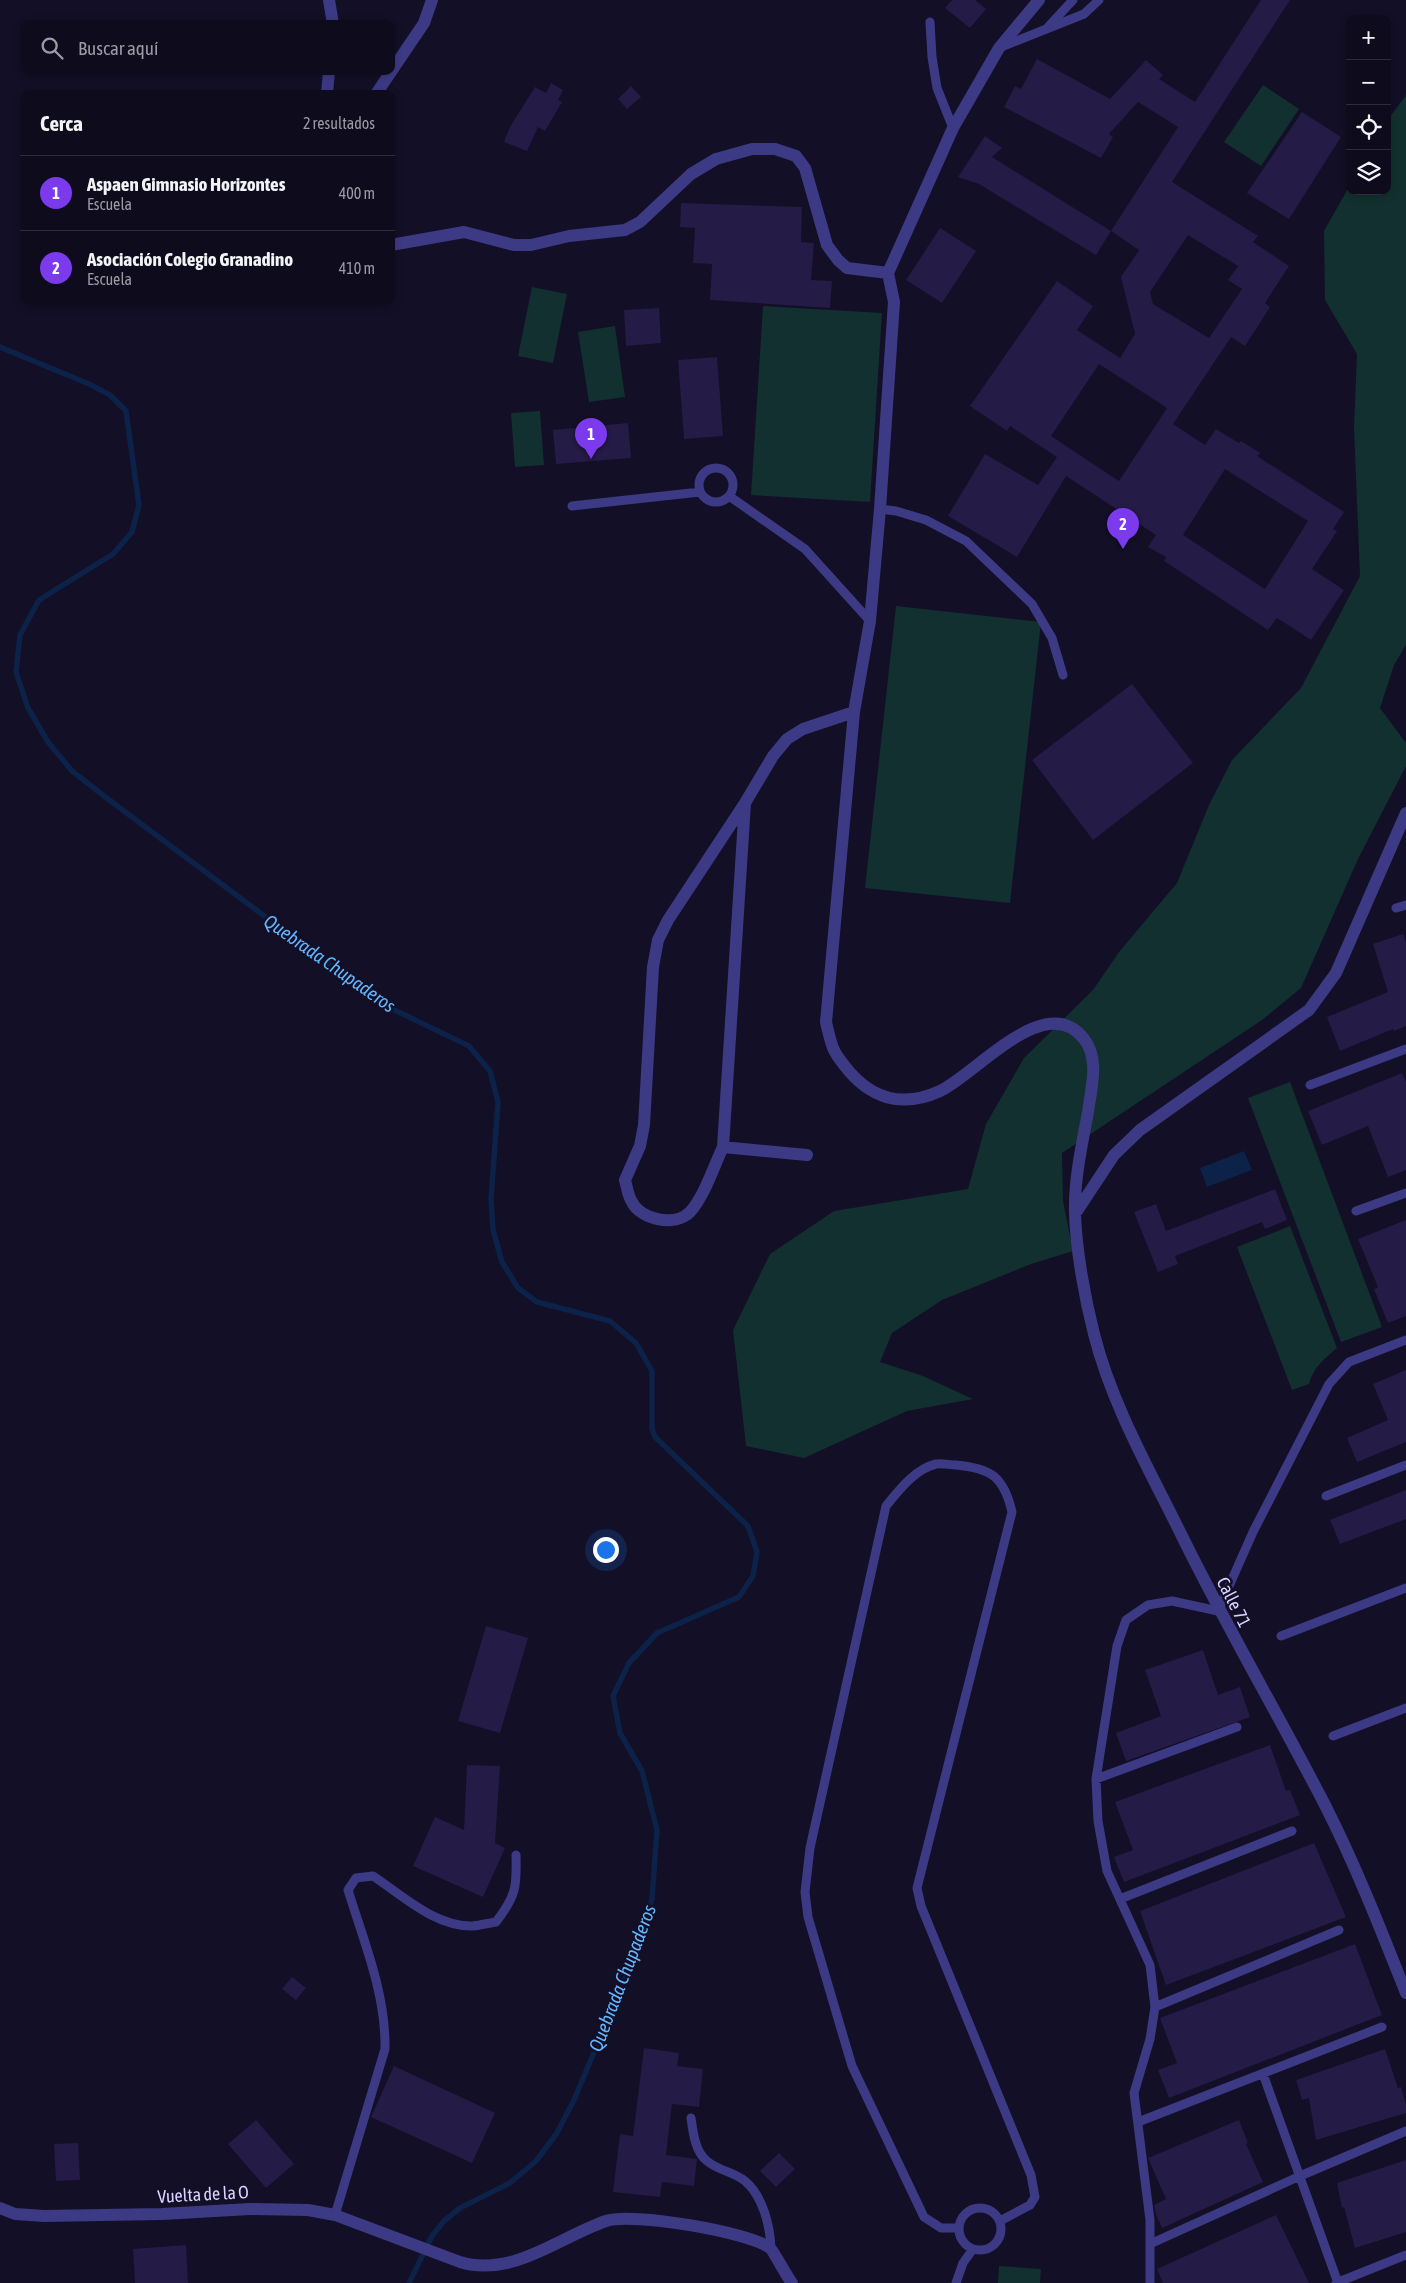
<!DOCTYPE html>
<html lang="es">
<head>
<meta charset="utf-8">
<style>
	:root { --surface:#0e0b1c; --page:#1c1929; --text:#f1f3f6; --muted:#9b9ba3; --line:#2e2b3b; --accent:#7c3aed }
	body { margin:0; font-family:"Asap Condensed",sans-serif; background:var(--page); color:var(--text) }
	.controls { position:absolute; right:15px; top:15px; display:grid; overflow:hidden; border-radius:10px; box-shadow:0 2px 8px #0003 }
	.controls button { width:45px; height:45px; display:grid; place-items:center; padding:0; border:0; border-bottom:1px solid var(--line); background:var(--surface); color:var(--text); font:25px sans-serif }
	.you { position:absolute; left:605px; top:1549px; width:18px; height:18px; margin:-12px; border:4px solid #fff; border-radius:50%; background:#1a73e8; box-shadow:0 0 0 8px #1a73e833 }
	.badge { display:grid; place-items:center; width:32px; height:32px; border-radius:50%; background:var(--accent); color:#fff; font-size:16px; font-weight:700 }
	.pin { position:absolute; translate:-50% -41px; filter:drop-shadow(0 1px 2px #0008) }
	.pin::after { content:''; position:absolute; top:26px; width:18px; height:15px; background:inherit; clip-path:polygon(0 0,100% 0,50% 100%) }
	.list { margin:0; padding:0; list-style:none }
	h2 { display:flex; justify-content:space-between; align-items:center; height:65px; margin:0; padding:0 20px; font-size:21px }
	h2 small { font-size:16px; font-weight:400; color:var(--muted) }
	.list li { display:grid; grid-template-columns:32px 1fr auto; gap:15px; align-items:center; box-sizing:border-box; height:75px; padding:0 20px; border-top:1px solid var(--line) }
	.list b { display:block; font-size:19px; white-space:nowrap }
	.list p { margin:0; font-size:16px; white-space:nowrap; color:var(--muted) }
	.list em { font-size:16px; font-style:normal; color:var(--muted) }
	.icon { flex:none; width:28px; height:28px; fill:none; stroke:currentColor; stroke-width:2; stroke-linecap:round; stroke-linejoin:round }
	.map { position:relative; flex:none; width:1406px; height:2283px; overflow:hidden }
	.search { position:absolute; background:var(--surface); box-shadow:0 2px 8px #0003; left:20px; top:20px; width:375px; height:55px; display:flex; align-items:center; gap:12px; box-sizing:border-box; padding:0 18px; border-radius:10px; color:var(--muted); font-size:19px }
	.panel { position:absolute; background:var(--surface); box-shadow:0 2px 8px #0003; left:20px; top:90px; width:375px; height:215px; border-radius:10px }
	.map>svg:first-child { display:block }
	.green { fill:#12302f }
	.water { fill:#0c2248 }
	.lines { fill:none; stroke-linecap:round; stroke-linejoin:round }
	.stream { stroke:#0c2248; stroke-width:5.5 }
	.building { fill:#241b47; fill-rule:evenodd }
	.service { stroke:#3d3a85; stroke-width:9 }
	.minor { stroke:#3d3a85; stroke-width:12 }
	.labels { text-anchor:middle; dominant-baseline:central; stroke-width:5; stroke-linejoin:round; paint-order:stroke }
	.street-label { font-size:18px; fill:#d9d4ff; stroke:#130f26 }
	.water-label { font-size:19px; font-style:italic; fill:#62b6ff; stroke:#130f26 }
</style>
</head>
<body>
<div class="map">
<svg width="1406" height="2283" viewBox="0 0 1406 2283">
	<rect width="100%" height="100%" fill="#130f26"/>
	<!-- green -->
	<path class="green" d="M1263,85L1299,109L1261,166L1224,142Z
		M1406,95V645L1394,665L1380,708L1406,743V766L1358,859L1301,988L1262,1020L1062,1153L1063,1201L1073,1251L1031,1264L942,1300L892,1333L880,1362L923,1376L973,1399L907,1411L804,1458L746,1446L733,1330L770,1254L834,1211L968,1189L986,1124L1024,1058L1093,990L1119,952L1177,883L1209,805L1232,760L1301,688L1360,576L1354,427L1357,354L1325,300L1324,231L1350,185V191H1387V121Z
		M532,287L567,294L553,363L518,356Z
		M763,306L882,313L870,502L751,495Z
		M615,326L625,397L589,402L578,332Z
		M540,411L544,465L515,467L511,413Z
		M896,606L1041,622L1010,903L865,888Z
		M1290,1082L1382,1327L1341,1342L1248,1098Z
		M1290,1226L1337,1348C1324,1359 1313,1368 1309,1384L1292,1390L1237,1247Z
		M999,2266L1041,2269L1040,2283H998Z"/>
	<!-- water -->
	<path class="water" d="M1244,1151L1252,1170L1207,1187L1200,1168Z"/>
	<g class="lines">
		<!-- stream -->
		<path class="stream" d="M0,347L89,384L110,395L126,411L139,505L132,532L113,554L39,600L20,635L16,672L28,708L48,742L72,771L104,796L382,1004L469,1046L490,1071L498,1102L491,1199L493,1230L502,1262L518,1288L537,1302L610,1321L636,1343L652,1371V1429L655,1437L748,1526L757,1552L753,1576L739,1597L657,1633L629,1663L613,1696L620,1733L642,1771L657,1830L652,1899L634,1957L574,2100L557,2133L536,2161L510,2183L460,2208L444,2221L432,2236L409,2283"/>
	</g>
	<!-- building -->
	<path class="building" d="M952,0H975L986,9L970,28L945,8Z
		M1261,0H1290L1172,182L1258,236L1253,242L1289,266L1265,303L1270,307L1245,346L1231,337L1173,424L1205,445L1216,429L1239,443L1241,441L1260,453L1257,456L1344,512L1333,529L1337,531L1312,569L1344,590L1311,640L1277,618L1268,630L1164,561L1166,557L1148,547L1156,535L1066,476L1017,557L948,516L985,454L1038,485L1057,457L1010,426L1007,431L970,406L1057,281L1093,306L1077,330L1120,358L1135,334L1121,277L1139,250L1111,231L1096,255L979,184L958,177L985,136L1002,148L992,157L1111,231L1178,127L1138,102L1109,134L1113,137L1101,158L1004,107L1015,86L1021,89L1037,59L1110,99L1146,60L1163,75L1159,79L1195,102ZM1188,235L1238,266L1228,280L1242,289L1209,338L1153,304L1150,292ZM1099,364L1167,408L1119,481L1051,436ZM1225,469L1308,521L1265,589L1183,535Z
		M551,83L563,90L558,100L562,102L545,131L538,127L527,151L504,142L510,127L535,87L546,93Z
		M631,86L641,97L627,109L618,99Z
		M1302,112L1341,137L1289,219L1247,193Z
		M681,203L802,207L801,242L814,243L811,280L832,281L830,308L710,300L712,264L693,263L695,228L680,227Z
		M940,228L976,251L942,303L906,280Z
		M659,308L661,343L626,346L624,310Z
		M717,357L723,436L684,439L678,360Z
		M628,423L631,458L556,464L553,430Z
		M1132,684L1193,763L1093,840L1032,760Z
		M1403,934L1406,943V1026L1394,1031L1393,1029L1340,1051L1327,1017L1388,992L1373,944Z
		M1402,1073L1406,1082V1170L1388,1177L1368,1126L1322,1145L1308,1111Z
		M1275,1189L1287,1220L1265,1229L1262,1222L1175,1256L1178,1264L1158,1272L1134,1212L1156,1204L1166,1231Z
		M1406,1220V1316L1388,1323L1374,1289L1378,1287L1358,1239Z
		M1406,1370V1442L1357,1462L1347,1438L1388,1420L1373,1384Z
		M1406,1490V1519L1340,1544L1330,1520Z
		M486,1626L528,1638L500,1733L458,1721Z
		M1203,1650L1218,1695L1240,1687L1250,1717L1126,1761L1116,1733L1161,1716L1145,1670Z
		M1270,1745L1286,1791L1290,1790L1300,1815L1124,1882L1114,1857L1133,1850L1115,1802Z
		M467,1765L500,1766L495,1843L505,1848L483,1897L413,1866L435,1817L464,1830Z
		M1314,1843L1346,1917L1166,1985L1140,1911Z
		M1355,1944L1382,2015L1169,2098L1158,2070L1177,2063L1160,2018Z
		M292,1977L306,1988L296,2000L282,1989Z
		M644,2048L679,2053L677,2066L703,2069L699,2107L672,2104L666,2155L697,2159L694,2186L662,2182L660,2197L613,2192L620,2134L633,2136Z
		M1385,2049L1398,2088L1401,2087L1406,2105V2113L1316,2140L1309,2098L1302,2100L1296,2080Z
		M394,2066L495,2113L472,2163L371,2117Z
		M256,2120L294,2164L266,2188L228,2144Z
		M1239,2120L1248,2143L1246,2144L1263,2182L1162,2228L1156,2214L1154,2205L1166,2199L1148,2158Z
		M78,2143L80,2180L56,2181L54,2144Z
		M779,2153L795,2169L776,2187L760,2171Z
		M1406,2160V2232L1355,2248L1344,2207L1342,2208L1337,2183Z
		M1276,2215L1309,2283H1163L1157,2269Z
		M186,2245L188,2283H135L133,2249Z"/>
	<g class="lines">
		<!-- service -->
		<path class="service" d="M930,22L932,57L937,88L953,128
			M1048,27L1073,0
			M1001,47L1084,14L1099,0
			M699 485a17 17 0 1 1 34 0a17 17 0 1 1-34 0Z
			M729,496L805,549L870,621
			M572,506L700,492
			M880,509L896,511L926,520L966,541L1032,604L1052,638L1063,675
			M1396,908L1406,905
			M1310,1085L1406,1049
			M1356,1211L1406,1193
			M1326,1496L1406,1465
			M1281,1636L1406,1588
			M1333,1736L1406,1708
			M1096,1779L1237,1727
			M1120,1899L1292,1831
			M1155,2007L1339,1930
			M1263,2074L1338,2283
			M691,2118C693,2132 695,2152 707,2161C717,2170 734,2172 745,2181C763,2196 770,2226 771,2248
			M1138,2122L1382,2027
			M959 2229a21 21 0 1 1 42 0a21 21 0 1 1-42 0Z
			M335,2215L385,2049C386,1994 364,1942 348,1890L356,1878L373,1876C402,1895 435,1927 473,1926C481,1925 489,1923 496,1922C516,1896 517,1887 516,1855
			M959,2228H941L924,2217L852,2066L808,1917L805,1892L810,1848L886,1506C899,1490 915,1469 936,1464C942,1463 950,1465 956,1465C991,1468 1004,1477 1012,1512L917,1888L921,1906L1031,2175L1035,2197L1030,2205L1000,2221
			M1150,2244L1300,2176L1406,2131
			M956,2283L963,2263L973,2249
			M1150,2283V2220L1134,2093L1150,2039L1155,2007L1150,1965L1107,1871L1098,1821L1096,1779L1117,1646L1126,1620L1148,1605L1172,1601L1218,1611L1253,1532L1329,1384L1349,1362L1406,1340
			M1336,2283L1406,2255"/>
		<!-- minor -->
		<path class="minor" d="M329,0L333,24
			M327,94L329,71
			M376,94L424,23L432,0
			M391,245L464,232L514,245H531L569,236L625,230L640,222L691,174L716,159L752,149H775L796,156L805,168L827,245L838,260L847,268L888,273L953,128L999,48L1039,0
			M888,273L894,302L880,509L870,621L854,712L826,1022C828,1031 830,1040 833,1048C836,1055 840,1060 844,1065C869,1098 901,1109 940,1091C975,1075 1046,989 1084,1039C1100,1059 1091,1089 1088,1112C1082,1145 1074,1179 1075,1213C1076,1250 1085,1299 1094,1334C1112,1405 1149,1469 1181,1534C1226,1626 1278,1714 1325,1805C1356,1866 1381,1930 1406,1993
			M745,803L723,1147C714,1166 704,1197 690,1212C675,1227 641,1220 632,1202C628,1196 627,1187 625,1180L640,1146L644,1125L653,967L658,940L668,920L745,803L773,756L787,739L803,729L854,712
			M723,1147L807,1155
			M1077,1211L1114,1155L1140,1130L1309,1010L1336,973L1406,813
			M0,2208L15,2214L44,2216L162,2214L250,2209L308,2210L335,2215L460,2262C513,2278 559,2237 606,2221C632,2212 749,2232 770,2248C773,2250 787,2277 792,2283"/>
	</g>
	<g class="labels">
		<!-- street labels -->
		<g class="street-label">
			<text transform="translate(1234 1602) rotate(63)">Calle 71</text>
			<text transform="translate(203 2194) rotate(-3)">Vuelta de la O</text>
		</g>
		<!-- water labels -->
		<g class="water-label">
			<text transform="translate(330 963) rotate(35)">Quebrada Chupaderos</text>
			<text transform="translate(622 1978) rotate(-69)">Quebrada Chupaderos</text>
		</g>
	</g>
</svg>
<div class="controls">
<button>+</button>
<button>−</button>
<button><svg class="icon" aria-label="locate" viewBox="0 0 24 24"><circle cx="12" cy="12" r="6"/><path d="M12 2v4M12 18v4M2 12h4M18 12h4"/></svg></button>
<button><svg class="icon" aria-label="layers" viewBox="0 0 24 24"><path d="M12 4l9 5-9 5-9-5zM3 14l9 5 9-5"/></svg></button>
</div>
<div class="you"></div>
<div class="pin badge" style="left:591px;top:459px">1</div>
<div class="pin badge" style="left:1123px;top:549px">2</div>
<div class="search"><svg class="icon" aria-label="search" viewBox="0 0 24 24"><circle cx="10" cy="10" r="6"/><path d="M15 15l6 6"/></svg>Buscar aquí</div>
<section class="panel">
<h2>Cerca<small>2 resultados</small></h2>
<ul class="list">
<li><span class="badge">1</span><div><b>Aspaen Gimnasio Horizontes</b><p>Escuela</p></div><em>400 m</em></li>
<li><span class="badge">2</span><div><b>Asociación Colegio Granadino</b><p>Escuela</p></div><em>410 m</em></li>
</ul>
</section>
</div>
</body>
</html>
